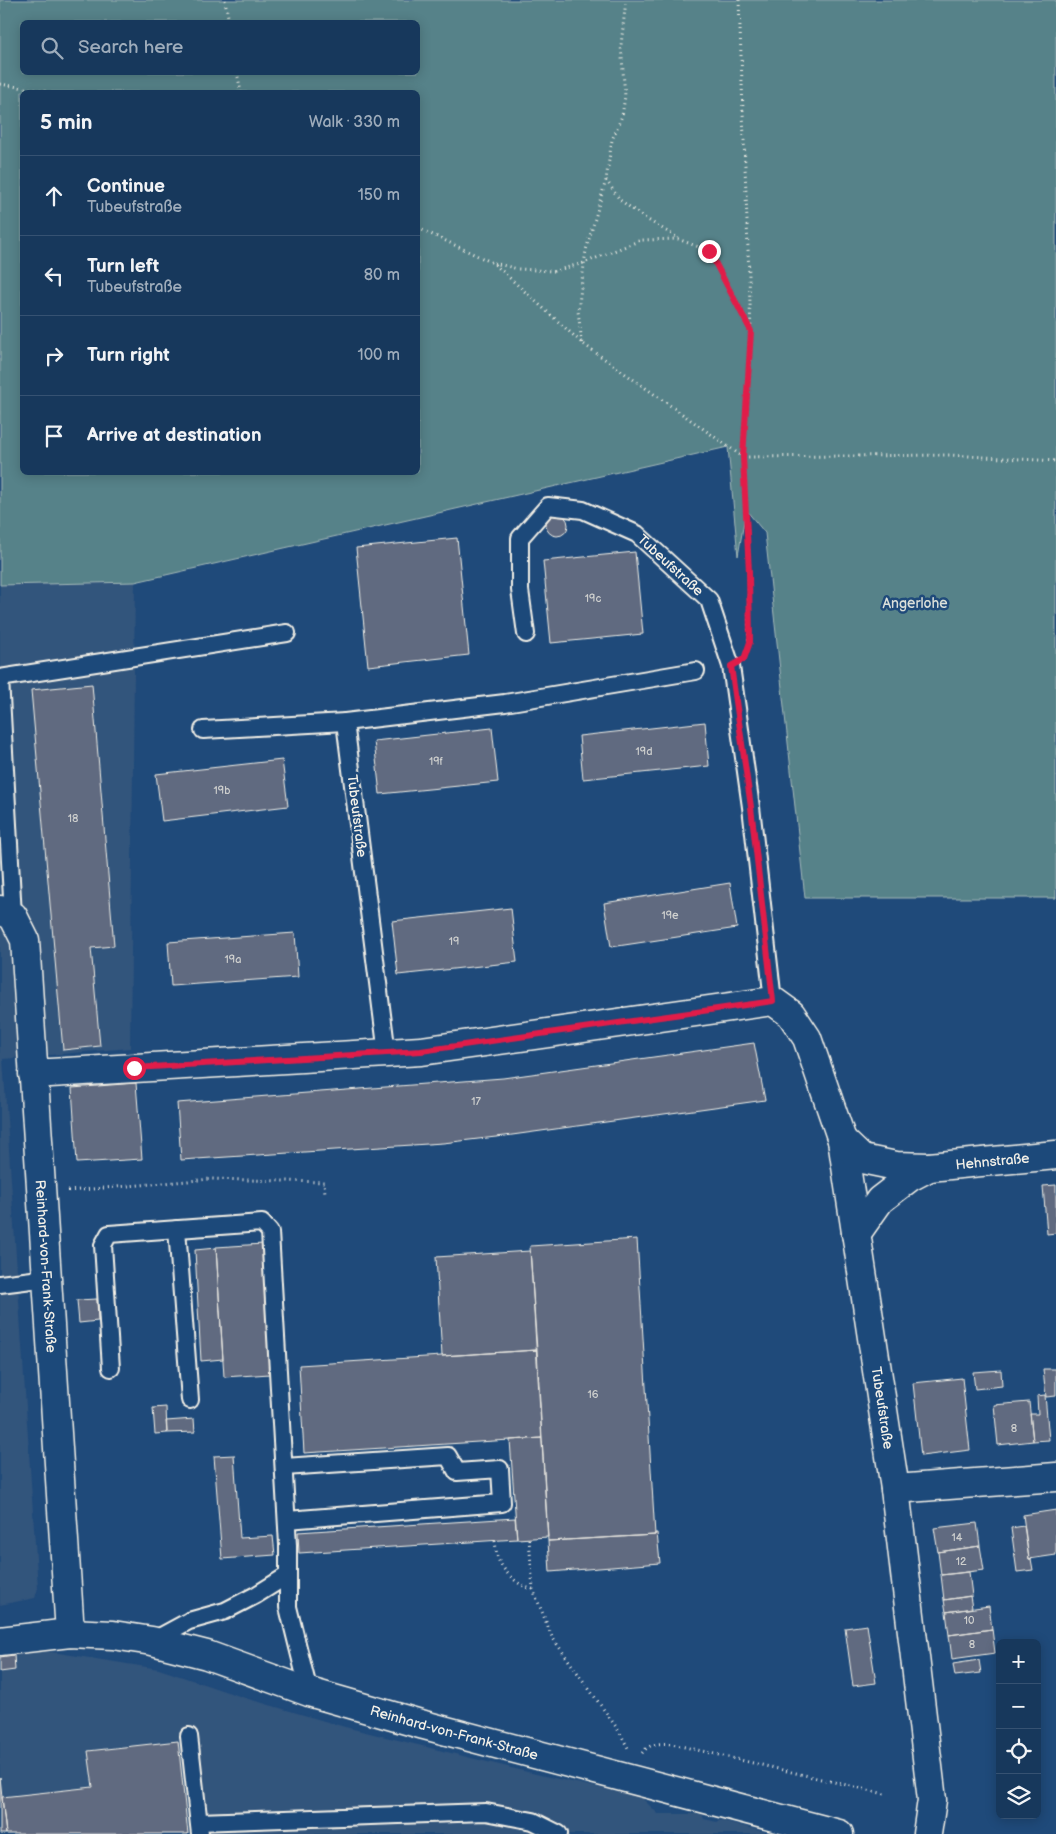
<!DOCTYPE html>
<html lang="en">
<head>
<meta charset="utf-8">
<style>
	:root { --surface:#17385c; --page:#244365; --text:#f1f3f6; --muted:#9eacbb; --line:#365272 }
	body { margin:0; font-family:"Balsamiq Sans",sans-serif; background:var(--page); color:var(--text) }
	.controls { position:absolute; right:15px; bottom:15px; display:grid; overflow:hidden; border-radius:8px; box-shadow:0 2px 12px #0003 }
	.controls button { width:45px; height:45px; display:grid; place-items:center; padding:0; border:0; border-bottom:1px solid var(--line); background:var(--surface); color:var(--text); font:25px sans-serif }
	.stop { position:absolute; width:15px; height:15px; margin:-11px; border:4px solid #e11d48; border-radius:50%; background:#fff }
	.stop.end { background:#e11d48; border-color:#fff; box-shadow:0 1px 5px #0008 }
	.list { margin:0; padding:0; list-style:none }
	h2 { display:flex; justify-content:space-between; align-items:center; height:65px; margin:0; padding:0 20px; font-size:21px }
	h2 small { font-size:16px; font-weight:400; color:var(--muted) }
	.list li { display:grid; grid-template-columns:32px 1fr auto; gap:15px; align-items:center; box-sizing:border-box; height:80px; padding:0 20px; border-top:1px solid var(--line) }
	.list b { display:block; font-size:19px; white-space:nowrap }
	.list p { margin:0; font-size:16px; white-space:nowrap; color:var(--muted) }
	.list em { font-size:16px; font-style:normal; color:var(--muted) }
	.icon { flex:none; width:28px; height:28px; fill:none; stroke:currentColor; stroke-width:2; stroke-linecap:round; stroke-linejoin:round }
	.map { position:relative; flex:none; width:1056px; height:1834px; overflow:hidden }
	.search { position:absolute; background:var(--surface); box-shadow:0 2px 12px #0003; left:20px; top:20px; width:400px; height:55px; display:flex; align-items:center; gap:12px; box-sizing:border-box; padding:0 18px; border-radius:8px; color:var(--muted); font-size:19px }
	.panel { position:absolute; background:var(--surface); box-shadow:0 2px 12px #0003; left:20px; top:90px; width:400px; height:385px; border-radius:8px }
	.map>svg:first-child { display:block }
	.built { fill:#32547c }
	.green { fill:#578289; stroke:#a6bab8; fill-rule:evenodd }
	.building { fill:#606b80; stroke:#f4f1e8 }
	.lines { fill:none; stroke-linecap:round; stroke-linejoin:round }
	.service-casing { stroke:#f4f1e8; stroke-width:20 }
	.minor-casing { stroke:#f4f1e8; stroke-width:31 }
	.path { stroke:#f4f1e8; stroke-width:3; stroke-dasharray:1 4; stroke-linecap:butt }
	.service { stroke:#1f4a7a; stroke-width:16 }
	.minor { stroke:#1f4a7a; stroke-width:28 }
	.route { stroke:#e11d48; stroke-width:6 }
	.labels { text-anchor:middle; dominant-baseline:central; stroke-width:5; stroke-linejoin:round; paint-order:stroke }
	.number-label { font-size:11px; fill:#cfd0ce }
	.street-label { font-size:14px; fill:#f4f1e8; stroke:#1f4a7a }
	.park-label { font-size:14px; fill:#dce0da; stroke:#1f4a7a }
</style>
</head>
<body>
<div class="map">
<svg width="1056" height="1834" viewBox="0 0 1056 1834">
	<rect width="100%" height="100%" fill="#1f4a7a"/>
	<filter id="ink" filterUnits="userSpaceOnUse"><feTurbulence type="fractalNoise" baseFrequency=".02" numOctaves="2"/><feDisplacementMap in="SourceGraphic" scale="10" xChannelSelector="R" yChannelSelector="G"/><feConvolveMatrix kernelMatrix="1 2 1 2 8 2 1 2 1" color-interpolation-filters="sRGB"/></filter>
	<g filter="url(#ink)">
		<!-- built -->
		<path class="built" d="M135,582L130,1048L3,1059L38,1588L35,1598L0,1605V585Z
			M46,1651L159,1669L245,1698L345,1727L540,1775L641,1797L658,1814H702L704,1819L717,1822L721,1820L772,1834H0V1657Z"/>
		<!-- green -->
		<path class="green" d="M0,0H1056V898H805L765,533L746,510L738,556L728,447L135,582L0,585ZM418,22V72H22V22ZM418,92V472H22V92Z"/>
		<!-- building -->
		<path class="building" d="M546 525a11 11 0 1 1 22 0a11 11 0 1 1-22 0Z
			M457,538L469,655L368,666L356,548Z
			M635,552L643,634L551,643L543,561Z
			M92,684L114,946L91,948L100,1046L63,1050L31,690Z
			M705,722L709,766L583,779L579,736Z
			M492,728L498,782L380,794L374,741Z
			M282,760L288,806L162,821L156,774Z
			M730,883L737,928L611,947L604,903Z
			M511,908L517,962L398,975L392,921Z
			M295,933L298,977L171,986L168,942Z
			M754,1043L765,1100L505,1136L443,1143L181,1160L177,1103L503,1078Z
			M136,1083L142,1159L77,1163L72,1088Z
			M1056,1185V1233L1047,1234L1043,1186Z
			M637,1239L655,1535L548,1541L530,1246Z
			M263,1244L270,1374L224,1377L216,1247Z
			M216,1248L223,1359L201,1361L195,1250Z
			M530,1251L537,1350L442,1356L436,1257Z
			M97,1299L98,1321L79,1323L77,1300Z
			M537,1350L542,1438L304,1453L299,1365Z
			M1043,1369H1056V1396L1046,1397Z
			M1001,1370L1002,1386L975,1389L973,1372Z
			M962,1378L970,1450L921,1456L913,1383Z
			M1045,1395L1049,1440L1033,1441L1030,1414H1038L1037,1396Z
			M1029,1402L1033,1441L998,1445L994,1405Z
			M166,1407L167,1433L155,1434L153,1408Z
			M194,1419L195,1432L167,1433L166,1421Z
			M542,1438L548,1537L517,1539L510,1440Z
			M234,1455L240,1538L273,1536L275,1555L222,1559L214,1456Z
			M1056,1510V1555L1029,1559L1023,1515Z
			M515,1518L517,1539L299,1553L298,1532Z
			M977,1523L980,1546L938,1552L934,1528Z
			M1024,1526L1029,1559H1031L1033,1570L1017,1572L1011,1528Z
			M655,1533H657L660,1563L550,1572L548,1541H549L655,1535Z
			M980,1546L984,1570L941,1575L938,1552Z
			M969,1572L972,1596L944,1600L941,1575Z
			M970,1596L972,1608L946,1612L944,1600Z
			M989,1606L992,1629L949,1635L946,1612Z
			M867,1625L876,1683L853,1686L845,1628Z
			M992,1629L995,1653L952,1659L949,1635Z
			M14,1655L15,1670L0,1672V1657Z
			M979,1660L981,1673L955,1676L953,1664Z
			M178,1741L188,1834H6L2,1797L93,1787L88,1751Z
			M0,1777L2,1797L6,1834H0Z"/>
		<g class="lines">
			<!-- service casing -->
			<g class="service-casing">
				<g id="service">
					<path id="s1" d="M526,634L520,590V538L548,506L583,510L637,534L709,600L731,666L751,807L773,1001"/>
					<path d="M203,730L345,722"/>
					<path d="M13,916L0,678L287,633"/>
					<path d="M387,1054L345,722L505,703L696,671"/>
					<path d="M177,1229L190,1400"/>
					<path d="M0,1284L48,1278"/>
					<path d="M111,1368L103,1245L109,1234L262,1223L270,1232L288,1545V1607L309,1692"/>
					<path d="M284,1467L448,1456L457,1472L500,1469L502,1503L287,1520"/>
					<path d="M152,1641L189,1621L225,1611L256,1595L288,1575"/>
					<path d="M189,1736L200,1834"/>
					<path d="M199,1822L486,1812L533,1821L559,1834"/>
				</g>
			</g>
			<!-- minor casing -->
			<g class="minor-casing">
				<g id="minor">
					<path id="s2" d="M0,910L13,916L25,940L70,1633"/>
					<path id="s3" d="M33,1074L421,1051L773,1001L791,1014L807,1038L842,1140L895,1489L932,1800L927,1834"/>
					<path id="s4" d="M842,1140L862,1159L896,1166L929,1167L1056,1155"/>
					<path d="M856,1234L880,1200L910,1177L929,1167"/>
					<path d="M895,1489L1056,1477"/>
					<path id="s5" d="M0,1641L70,1633L113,1635L152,1641L207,1655L309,1692L424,1725L839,1834"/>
				</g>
			</g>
			<!-- path -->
			<path class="path" d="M225,0L229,22
				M739,0L751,331L743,457L749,572V644
				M237,72L241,92
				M0,84L49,92
				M606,180L620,200L643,217L678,238
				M418,228L493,263L582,343L743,457L950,455L1056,461
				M494,263L518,269L554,271L584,263L641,240L678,239L709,251L750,328
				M582,343L578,311L586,250L606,180L612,140L622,116L625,96L621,45L626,0
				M68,1191L211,1179L324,1182L325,1194
				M529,1539L533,1589L552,1637L619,1731L628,1748
				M495,1541C496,1547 496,1555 499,1561C505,1573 519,1587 533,1589
				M642,1753C650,1743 659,1743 672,1744L885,1794"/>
			<!-- service -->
			<use href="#service" class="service"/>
			<!-- minor -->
			<use href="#minor" class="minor"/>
		</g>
	</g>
	<g class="lines" filter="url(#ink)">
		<!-- route -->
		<path class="route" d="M134,1068L421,1051L773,1001L751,807L731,666L744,659L750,642L749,572L743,457L751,331L709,251"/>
	</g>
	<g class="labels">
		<!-- number labels -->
		<g class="number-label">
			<text x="593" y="598">19c</text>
			<text x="644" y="751">19d</text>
			<text x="436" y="761">19f</text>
			<text x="222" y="790">19b</text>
			<text x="73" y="818">18</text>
			<text x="670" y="915">19e</text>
			<text x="454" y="941">19</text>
			<text x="233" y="959">19a</text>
			<text x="476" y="1101">17</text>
			<text x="593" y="1394">16</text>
			<text x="1014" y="1428">8</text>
			<text x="957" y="1537">14</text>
			<text x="961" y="1561">12</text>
			<text x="969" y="1620">10</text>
			<text x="972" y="1644">8</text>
		</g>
		<!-- street labels -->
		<g class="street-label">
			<text stroke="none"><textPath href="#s1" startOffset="279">Tubeufstraße</textPath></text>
			<text transform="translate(357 816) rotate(83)">Tubeufstraße</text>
			<text stroke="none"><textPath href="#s4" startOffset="159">Hehnstraße</textPath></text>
			<text stroke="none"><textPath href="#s2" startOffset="368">Reinhard-von-Frank-Straße</textPath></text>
			<text stroke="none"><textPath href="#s3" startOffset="1174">Tubeufstraße</textPath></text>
			<text stroke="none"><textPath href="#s5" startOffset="469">Reinhard-von-Frank-Straße</textPath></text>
		</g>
		<!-- park labels -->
		<g class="park-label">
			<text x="915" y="603">Angerlohe</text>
		</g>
	</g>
</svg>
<div class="controls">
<button>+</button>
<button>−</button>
<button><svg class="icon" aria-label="locate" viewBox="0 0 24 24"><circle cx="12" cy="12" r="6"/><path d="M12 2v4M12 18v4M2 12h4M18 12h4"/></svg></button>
<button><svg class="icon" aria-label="layers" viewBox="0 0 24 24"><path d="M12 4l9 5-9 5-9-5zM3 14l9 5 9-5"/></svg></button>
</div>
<div class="stop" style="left:134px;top:1068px"></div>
<div class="stop end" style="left:709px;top:251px"></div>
<div class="search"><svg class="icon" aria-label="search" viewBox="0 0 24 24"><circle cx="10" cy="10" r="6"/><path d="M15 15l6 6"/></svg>Search here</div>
<section class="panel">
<h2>5 min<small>Walk · 330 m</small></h2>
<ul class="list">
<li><svg class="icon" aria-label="ahead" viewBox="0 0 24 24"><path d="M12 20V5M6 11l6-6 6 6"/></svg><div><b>Continue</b><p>Tubeufstraße</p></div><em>150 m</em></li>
<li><svg class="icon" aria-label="left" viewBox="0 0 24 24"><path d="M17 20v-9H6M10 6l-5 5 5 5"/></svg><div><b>Turn left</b><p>Tubeufstraße</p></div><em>80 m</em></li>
<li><svg class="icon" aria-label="right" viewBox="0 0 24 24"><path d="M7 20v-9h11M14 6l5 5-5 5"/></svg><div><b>Turn right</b></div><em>100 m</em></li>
<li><svg class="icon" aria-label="arrive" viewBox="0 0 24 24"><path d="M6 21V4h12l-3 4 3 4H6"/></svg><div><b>Arrive at destination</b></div></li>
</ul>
</section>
</div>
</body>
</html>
